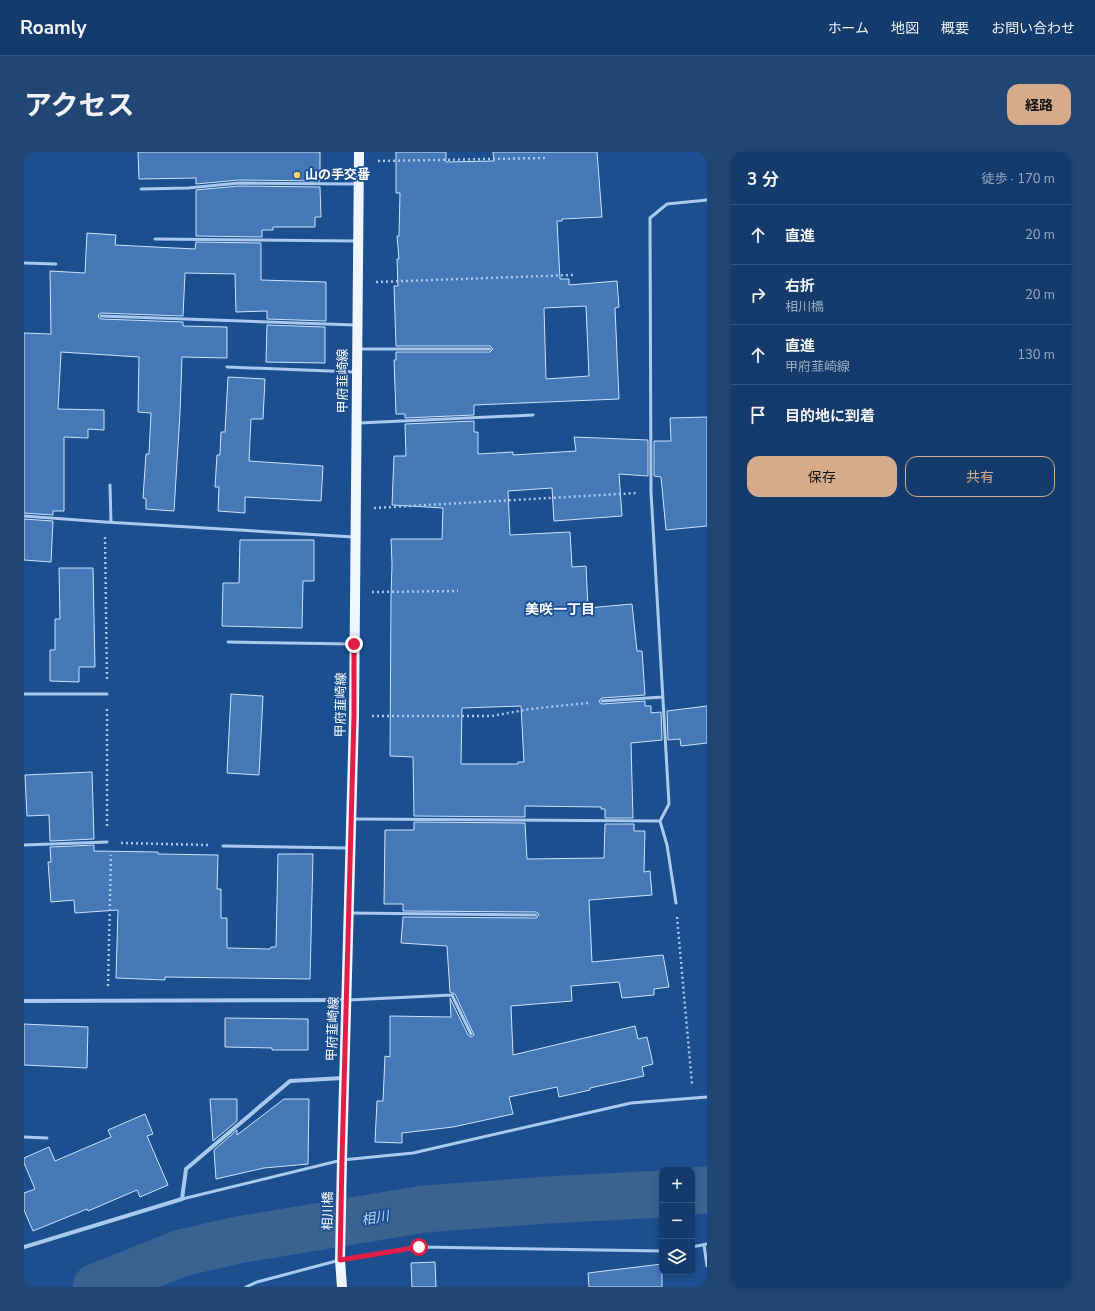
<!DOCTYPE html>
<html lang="ja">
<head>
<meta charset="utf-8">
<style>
	:root { --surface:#143b6b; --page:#214673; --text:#f1f3f6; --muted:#9dadc1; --line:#33557e; --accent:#d6ab8b }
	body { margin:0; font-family:"Nunito Sans","Noto Sans JP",sans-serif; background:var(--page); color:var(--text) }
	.controls { position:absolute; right:12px; bottom:12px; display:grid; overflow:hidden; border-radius:8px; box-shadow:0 2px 6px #0003 }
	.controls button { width:36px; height:36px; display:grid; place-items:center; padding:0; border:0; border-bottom:1px solid var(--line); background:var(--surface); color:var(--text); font:20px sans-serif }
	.stop { position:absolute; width:12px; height:12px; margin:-9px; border:3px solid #e11d48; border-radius:50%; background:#fff }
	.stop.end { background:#e11d48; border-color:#fff; box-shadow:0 1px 4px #0008 }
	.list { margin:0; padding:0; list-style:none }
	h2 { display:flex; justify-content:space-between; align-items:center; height:52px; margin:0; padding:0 16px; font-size:17px }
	h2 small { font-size:13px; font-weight:400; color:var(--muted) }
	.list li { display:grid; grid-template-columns:26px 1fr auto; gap:12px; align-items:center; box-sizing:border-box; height:60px; padding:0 16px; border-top:1px solid var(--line) }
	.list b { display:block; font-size:15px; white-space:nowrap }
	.list p { margin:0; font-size:13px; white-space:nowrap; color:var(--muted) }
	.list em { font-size:13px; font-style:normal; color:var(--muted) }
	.actions { display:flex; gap:8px; padding:12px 16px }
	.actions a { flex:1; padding:9px 0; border:1px solid var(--accent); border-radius:12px; text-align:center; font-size:14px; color:var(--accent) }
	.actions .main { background:var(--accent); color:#111 }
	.icon { flex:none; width:22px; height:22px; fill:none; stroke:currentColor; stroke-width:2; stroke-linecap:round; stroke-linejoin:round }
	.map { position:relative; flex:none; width:683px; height:1135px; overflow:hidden; border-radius:12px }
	header { display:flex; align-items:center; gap:24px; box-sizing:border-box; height:56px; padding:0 20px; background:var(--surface); border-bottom:1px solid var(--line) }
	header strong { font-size:19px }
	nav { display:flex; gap:22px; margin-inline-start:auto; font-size:14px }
	.intro { display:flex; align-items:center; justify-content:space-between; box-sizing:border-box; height:96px; padding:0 24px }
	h1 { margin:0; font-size:28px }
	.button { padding:10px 18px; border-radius:12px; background:var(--accent); color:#111; font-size:14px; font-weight:700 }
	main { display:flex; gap:24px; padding:0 24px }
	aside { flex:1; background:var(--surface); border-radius:12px; box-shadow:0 2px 6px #0003 }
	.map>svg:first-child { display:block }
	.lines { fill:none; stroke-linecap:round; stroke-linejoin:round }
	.river { stroke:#3c6290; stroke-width:47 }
	.building { fill:#4478b7; stroke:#cfe3fa; fill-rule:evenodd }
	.path { stroke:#a9c9ee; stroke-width:2.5; stroke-dasharray:2 3; stroke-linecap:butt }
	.service { stroke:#a9c9ee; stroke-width:3 }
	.minor { stroke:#a9c9ee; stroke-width:4 }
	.primary { stroke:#f0f6ff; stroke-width:10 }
	.route { stroke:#e11d48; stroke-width:5 }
	.poi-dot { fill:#ffd166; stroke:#1b4f8f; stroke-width:1.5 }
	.labels { text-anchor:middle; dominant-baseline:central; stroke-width:3.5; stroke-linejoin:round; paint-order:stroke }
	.poi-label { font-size:13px; font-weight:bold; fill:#fff; stroke:#1b4f8f; text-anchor:start }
	.street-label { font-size:13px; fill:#fff; stroke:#1b4f8f }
	.neighbourhood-label { font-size:14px; font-weight:bold; fill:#fff; stroke:#1b4f8f }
	.water-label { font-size:14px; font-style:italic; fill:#b5d3f5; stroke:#1b4f8f }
</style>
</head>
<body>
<header>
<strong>Roamly</strong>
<nav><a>ホーム</a><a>地図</a><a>概要</a><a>お問い合わせ</a></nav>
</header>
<div class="intro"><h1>アクセス</h1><a class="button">経路</a></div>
<main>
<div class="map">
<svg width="683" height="1135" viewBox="0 0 683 1135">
	<rect width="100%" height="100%" fill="#1b4f8f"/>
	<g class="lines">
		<!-- river -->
		<path class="river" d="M668,1039L683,1038
			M72,1135L157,1101L214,1088L400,1057L524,1048L638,1042"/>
	</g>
	<!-- building -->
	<path class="building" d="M114,0H296V29L215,28L172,32V26L115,27Z
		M372,0H422V10L470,9L469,0H573L578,65L538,67V69H533L536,127H545V133L593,129L595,155L591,156L595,247L450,253V263L381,266V262H372L370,208H372V200H466L469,197L466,194H372L370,134H374L373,107H375L373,84H375L376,41H372ZM562,154L565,224L522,227L520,156Z
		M215,34L296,35L297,65H291V75H249V78H238V85L172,84V38Z
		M63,81L92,83L91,93L171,97L172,90L237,91V128L302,130V169L243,167V159L212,160L211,122L161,121L159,164L77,161L75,162L74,165L77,167L159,170V174L203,175V206L158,205L156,261L150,359L122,357V347L119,346L122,302H125L127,261L114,260L115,205L37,200L34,257L80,258V278L64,277V286L40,285V359H29V363L0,361V181L27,182L26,119L61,121Z
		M243,173L301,175V211L242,210Z
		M204,225L241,227L239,267H227L225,309L299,314L297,349L221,345V361L194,359L195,335H191L193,303H196L197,280H201Z
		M683,265V374L642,378L637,325L630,324V289H647L646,266Z
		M450,269V280H454V302L489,300V303L552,299L550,285L624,288V324L595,322L598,364L530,369L528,336L484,339L486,383L546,380L548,415L562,414L564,456L608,452L613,499H618L621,543L578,546L575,549L576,551L578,552L621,549V554H627V561L637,560L638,588L607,591L609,666H581V657H577V655L501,654V665L390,664L389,605L366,604L367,446L368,412L367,387H418L419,356L368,353L370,304H382L381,272ZM497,554L500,610H494V612H437L438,556Z
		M0,367L29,369L27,410L0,408Z
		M216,388H290V429H279L278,476L198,474L199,431H215Z
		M35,416H69L71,515H55V530L26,529V498H31V467H36Z
		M207,542L239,544L235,623L203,621Z
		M683,554V591L657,594L656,587L644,588L643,559Z
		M68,620L70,687L26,689L25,663L3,664L1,623Z
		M390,670L501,671L503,707L580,706L581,672H610V679H621L620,720L626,719L628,743L565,748L568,810L639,803L645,835L630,837V843L598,846L595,830L547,834L548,849L487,854L489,903L611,874L614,887L623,885L629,912L618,915L620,924L566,936V938L535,945L533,935L485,945L489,962L429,975L378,981V991L351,990L353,949H359L361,904L366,905V864L427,865L426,846L444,883L447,885L450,883L431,842L426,840L423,794L377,791L379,765L512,766L515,763L514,761L512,760L379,759V752H360L361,678H390Z
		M70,693V699L134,700V702L194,703L193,737H197V766H203V796L246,797L247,795H252L254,702H289L286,827L141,825V828L92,826L94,758L51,761L50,748L27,750L24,710H27L26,695Z
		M201,866L284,867V898H248V896L201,895Z
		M0,872L64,875L63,916L0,913Z
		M186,947H213V969L189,989Z
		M260,947H285L284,1012L240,1016L192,1027L190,998L213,978V983Z
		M121,962L129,982L123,984L144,1033L116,1045L113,1038L64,1059L63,1057L9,1079L0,1058V1041L11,1037L0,1011V1006L25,995L31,1009L87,985L84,978Z
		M411,1110L412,1135H388L387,1111Z
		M638,1112V1135H565L564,1121Z"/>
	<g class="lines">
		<!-- path -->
		<path class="path" d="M354,9L521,6
			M352,130L549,123
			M350,356L613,341
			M81,385L83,528
			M348,440L434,439
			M83,557V676
			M348,564H468L506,557L564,551
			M97,691L184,693
			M653,765L668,932
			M84,834L87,703"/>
		<!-- service -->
		<path class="service" d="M117,37L164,36L215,31L333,32
			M131,87L333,89
			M0,111L32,112
			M77,164L331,173
			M335,197H466
			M203,215L331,220
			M335,271L509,263
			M86,333L87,370
			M0,364L81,370L330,385
			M204,490L328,492
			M0,542H83
			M578,549L639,545
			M330,667L636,669L645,652L627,340L626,66L643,52L683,48
			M636,669L643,693L652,751
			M0,693L83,690
			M199,694L324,696
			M326,761L512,763
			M325,848L428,843L447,882
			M0,985L23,986
			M158,1047L318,1008L389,1001L607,951L683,945
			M680,1093L683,1114
			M668,1095L683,1092
			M222,1135L233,1130L316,1108L395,1095L638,1099"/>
		<!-- minor -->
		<path class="minor" d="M0,849L322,848
			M0,1095L158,1047L162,1017L266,929L319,926"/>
		<!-- primary -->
		<path class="primary" d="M318,1135L316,1108L318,1008L330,564L335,0"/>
	</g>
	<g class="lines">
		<!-- route -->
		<path class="route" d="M330,492V564L318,1008L316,1108L395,1095"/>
	</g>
	<!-- markers -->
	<circle class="poi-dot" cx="273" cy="23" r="4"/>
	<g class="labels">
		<!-- poi labels -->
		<g class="poi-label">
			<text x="281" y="23">山の手交番</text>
		</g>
		<!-- street labels -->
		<g class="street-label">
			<text transform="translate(319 229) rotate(-90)">甲府韮崎線</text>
			<text transform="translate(317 553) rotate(-89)">甲府韮崎線</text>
			<text transform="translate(309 877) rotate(-88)">甲府韮崎線</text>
			<text transform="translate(304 1059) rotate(-89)">相川橋</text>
		</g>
		<!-- neighbourhood labels -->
		<g class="neighbourhood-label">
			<text x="536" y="457">美咲一丁目</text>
		</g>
		<!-- water labels -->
		<g class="water-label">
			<text transform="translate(351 1066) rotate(-9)">相川</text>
		</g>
	</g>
</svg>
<div class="controls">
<button>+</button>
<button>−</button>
<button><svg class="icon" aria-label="layers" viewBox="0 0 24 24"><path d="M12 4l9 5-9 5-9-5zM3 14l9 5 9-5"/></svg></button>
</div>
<div class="stop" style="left:395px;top:1095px"></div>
<div class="stop end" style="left:330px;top:492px"></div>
</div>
<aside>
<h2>3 分<small>徒歩 · 170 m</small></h2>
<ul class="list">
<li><svg class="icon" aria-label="ahead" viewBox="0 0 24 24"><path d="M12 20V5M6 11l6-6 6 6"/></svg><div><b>直進</b></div><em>20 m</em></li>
<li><svg class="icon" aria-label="right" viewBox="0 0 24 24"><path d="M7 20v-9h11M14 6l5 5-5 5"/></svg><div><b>右折</b><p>相川橋</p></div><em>20 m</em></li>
<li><svg class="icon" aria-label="ahead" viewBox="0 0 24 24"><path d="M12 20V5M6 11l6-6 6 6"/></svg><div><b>直進</b><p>甲府韮崎線</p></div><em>130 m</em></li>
<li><svg class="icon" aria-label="arrive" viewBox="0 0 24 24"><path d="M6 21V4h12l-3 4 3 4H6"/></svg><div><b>目的地に到着</b></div></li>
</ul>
<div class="actions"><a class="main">保存</a><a>共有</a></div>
</aside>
</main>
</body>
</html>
